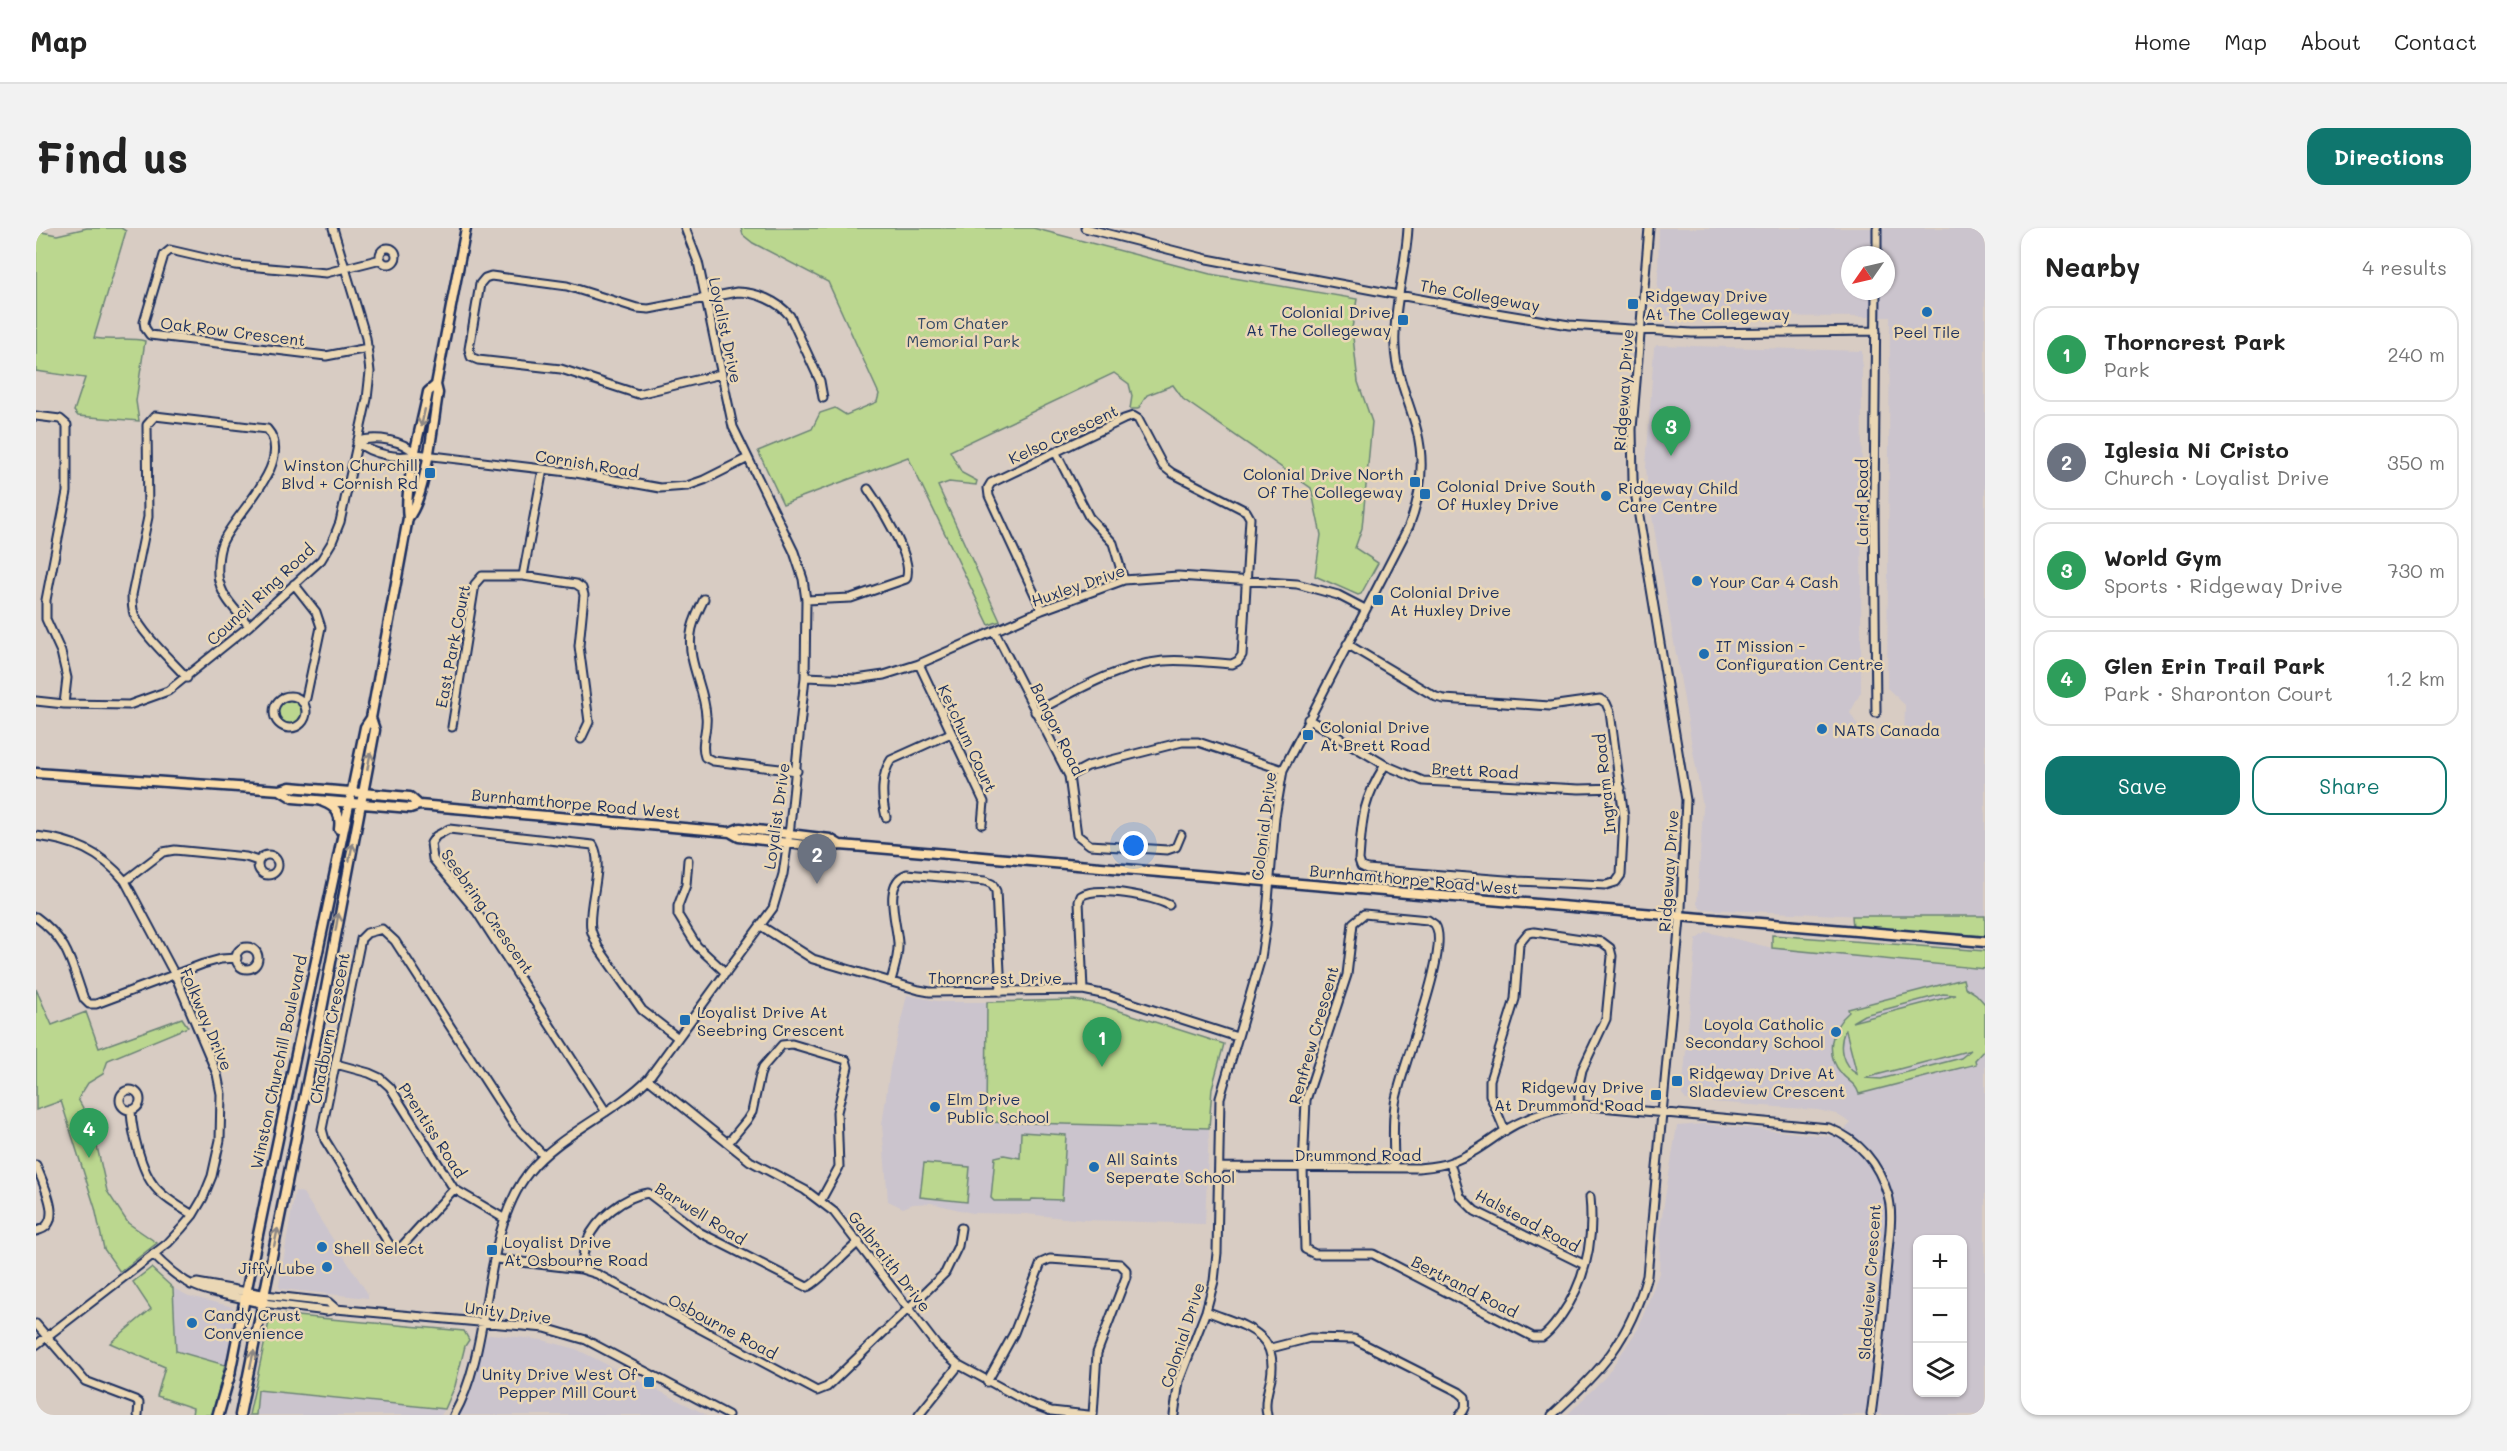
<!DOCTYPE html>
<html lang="en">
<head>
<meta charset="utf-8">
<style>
	:root { --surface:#fff; --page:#f2f2f2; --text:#222; --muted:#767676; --line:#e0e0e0; --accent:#0f766e }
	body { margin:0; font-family:Mali,sans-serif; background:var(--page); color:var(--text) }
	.controls { position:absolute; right:18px; bottom:18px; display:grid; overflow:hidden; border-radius:12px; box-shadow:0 2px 4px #0004 }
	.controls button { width:54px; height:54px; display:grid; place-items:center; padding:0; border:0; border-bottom:2px solid var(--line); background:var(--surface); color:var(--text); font:30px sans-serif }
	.compass { position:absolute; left:1805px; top:18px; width:54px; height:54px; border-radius:50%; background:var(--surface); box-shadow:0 2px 4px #0004; rotate:236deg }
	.you { position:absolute; left:1098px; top:618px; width:21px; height:21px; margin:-15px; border:4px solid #fff; border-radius:50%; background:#1a73e8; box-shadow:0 0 0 9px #1a73e833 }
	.badge { display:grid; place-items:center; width:39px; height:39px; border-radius:50%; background:var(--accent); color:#fff; font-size:20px; font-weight:700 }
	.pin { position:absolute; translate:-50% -50px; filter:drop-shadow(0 2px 3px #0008) }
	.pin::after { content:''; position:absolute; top:32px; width:21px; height:18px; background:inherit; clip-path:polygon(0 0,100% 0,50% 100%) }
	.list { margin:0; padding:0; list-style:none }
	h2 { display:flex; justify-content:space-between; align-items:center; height:78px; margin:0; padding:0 24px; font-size:26px }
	h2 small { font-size:20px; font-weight:400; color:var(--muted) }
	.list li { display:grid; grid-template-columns:39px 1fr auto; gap:18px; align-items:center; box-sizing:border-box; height:96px; margin:0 12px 12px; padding:0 12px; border:2px solid var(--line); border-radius:18px }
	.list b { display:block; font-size:22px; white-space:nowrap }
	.list p { margin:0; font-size:20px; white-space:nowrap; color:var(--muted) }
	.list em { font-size:20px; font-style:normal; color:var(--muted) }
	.actions { display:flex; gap:12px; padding:18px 24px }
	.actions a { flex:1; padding:14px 0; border:2px solid var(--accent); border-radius:18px; text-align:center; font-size:21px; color:var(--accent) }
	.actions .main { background:var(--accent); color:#fff }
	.icon { flex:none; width:33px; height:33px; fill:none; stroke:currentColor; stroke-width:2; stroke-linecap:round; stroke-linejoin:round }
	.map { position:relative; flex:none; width:1949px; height:1187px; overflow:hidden; border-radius:18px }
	header { display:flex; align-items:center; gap:36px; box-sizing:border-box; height:84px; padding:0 30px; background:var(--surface); border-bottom:2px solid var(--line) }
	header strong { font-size:28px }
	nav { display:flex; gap:33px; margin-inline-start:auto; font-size:21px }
	.intro { display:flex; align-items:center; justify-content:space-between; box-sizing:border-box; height:144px; padding:0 36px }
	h1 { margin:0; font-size:42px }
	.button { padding:15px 27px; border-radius:18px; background:var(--accent); color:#fff; font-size:21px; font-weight:700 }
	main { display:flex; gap:36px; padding:0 36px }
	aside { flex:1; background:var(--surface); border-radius:18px; box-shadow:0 2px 4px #0004 }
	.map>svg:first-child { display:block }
	.built { fill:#cbc4cd; fill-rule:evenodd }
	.green { fill:#bbd78f; stroke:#6b8376; stroke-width:1.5; fill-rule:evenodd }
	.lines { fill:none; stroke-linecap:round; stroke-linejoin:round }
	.minor-casing { stroke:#1b2f5e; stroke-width:11 }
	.major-casing { stroke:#1b2f5e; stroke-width:13 }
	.highway-casing { stroke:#1b2f5e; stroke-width:14 }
	.minor { stroke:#ead7b5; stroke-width:7 }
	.major { stroke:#fbddab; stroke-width:8 }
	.highway { stroke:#fbddab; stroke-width:9 }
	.oneway { stroke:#8b8684 }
	.poi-dot { fill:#1f6fb2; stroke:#ead7b5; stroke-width:2 }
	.labels { text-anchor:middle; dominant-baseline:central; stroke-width:5; stroke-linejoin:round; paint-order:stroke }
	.street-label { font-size:16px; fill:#1b2f5e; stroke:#ead7b5 }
	.poi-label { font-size:16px; fill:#1b2f5e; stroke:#ead7b5; text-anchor:start }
	.park-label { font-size:16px; fill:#334865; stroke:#ead7b5 }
</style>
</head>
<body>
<header>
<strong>Map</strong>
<nav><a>Home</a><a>Map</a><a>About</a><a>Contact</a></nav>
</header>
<div class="intro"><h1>Find us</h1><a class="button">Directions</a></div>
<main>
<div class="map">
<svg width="1949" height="1187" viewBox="0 0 1949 1187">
	<rect width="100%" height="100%" fill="#d8ccc3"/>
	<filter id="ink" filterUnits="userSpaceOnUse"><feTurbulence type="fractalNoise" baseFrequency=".0167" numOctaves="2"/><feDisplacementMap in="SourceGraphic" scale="12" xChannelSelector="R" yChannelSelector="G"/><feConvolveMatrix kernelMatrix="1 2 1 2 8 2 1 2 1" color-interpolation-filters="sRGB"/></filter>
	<g filter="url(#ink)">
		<!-- built -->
		<path class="built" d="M1623,0H1949V688H1828L1665,681L1661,676L1667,580L1612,266L1610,239L1618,120L1621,117L1826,123L1825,464L1814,485L1829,509L1856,502L1868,514L1869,477L1851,460L1854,89L1621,88ZM1814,27H1850V63H1814Z
			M1671,704L1736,720L1949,741V1187H1531L1570,1148L1602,1101L1623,1045L1625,994L1641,898L1667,896L1802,909L1815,895L1800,886L1782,882L1650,872L1646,867L1660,712ZM1882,1012H1926V1164H1882Z
			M871,767L906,774H951V894L1173,900L1169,996L1047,992L990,986L936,985L895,975L877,976L867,980L852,973L846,897L854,840Z
			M259,963L267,965L332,1066V1070L245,1061L243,1058Z
			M137,1060L153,1068L197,1079L199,1086L189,1137L140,1123Z
			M455,1106L507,1112L540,1121L671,1187H424L437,1158L449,1112L452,1107Z
			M221,1162L294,1170L409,1181L405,1187H220Z"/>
		<!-- green -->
		<path class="green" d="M51,0H85L90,3L58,110C75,113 93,109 109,113L100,173L103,193L42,188L38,183L49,150L0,143V3L21,7Z
			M705,0H997L1174,46L1321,71L1316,100L1322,154L1336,194L1326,300L1319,320L1342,335L1325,366L1322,367L1279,348L1285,307L1275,260L1147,171L1137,157L1111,167L1102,181H1094L1096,168L1093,156L1078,145L914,223L926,245L941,253L940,257L913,254L902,258L964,393L953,397L872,229L747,276L722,223L776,201L784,185L799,180L810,187L841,174L843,166L792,54L717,15L707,7Z
			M240 484a13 13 0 1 1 26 0a13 13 0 1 1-26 0Z
			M1816,688H1949V708L1817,699Z
			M1736,707L1949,723V741L1736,720Z
			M1927,751L1929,759L1940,766L1949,776V821L1939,832L1940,836L1823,866C1820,855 1812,854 1805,845C1789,826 1794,800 1813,784L1812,781ZM1907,766L1920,767L1816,794L1828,787ZM1809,802L1810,803L1821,846C1805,837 1802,818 1809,802ZM1935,822L1925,830L1845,851L1829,850Z
			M0,761L16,797L50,784L63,820L146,790L152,799L72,832L67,846L52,855L42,871L56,896L71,963L92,995L121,1015L84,1044L68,1021L59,980L25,873L0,882Z
			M1038,772L1062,776L1188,816L1176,860L1173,900L950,894L951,774Z
			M985,904L1030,907L1026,972L996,971L995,973H958L955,970L959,929L968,927L984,930Z
			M888,935L934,939L931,974L884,969Z
			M115,1040L137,1060L140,1123L189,1137L176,1187H156L157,1180L121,1168L129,1139L74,1115L115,1081L97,1054Z
			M238,1086L428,1103L433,1112L429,1118L419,1158L409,1181L222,1162L220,1187H213L233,1094Z"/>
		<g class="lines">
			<!-- minor casing -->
			<g class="minor-casing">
				<path id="minor" d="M1049,0L1171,31L1448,83L1533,97L1656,105L1840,103
					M344 28a8 8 0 1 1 16 0a8 8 0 1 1-16 0Z
					M1841,27V0
					M332,120L290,128L114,107L109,100L108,94L128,27L134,22L199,37L290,45L345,31
					M685,146L602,166L525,141L442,132L435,129L433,121L444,56L449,50L455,48L531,58L601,80L613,81L701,64C720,64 742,73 754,88L784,153L787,170
					M0,188L24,191L31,197V264L10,372V391L25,424L31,450L28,476
					M1020,225L1053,289L1077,315L1088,352
					M380,226C367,212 339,207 321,214C335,226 363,232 380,226L540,245L624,260L651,258L668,252L712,230
					M487,348L507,241
					M258,356L280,384L285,399L270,470L266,474
					M668,371C663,382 656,394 655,406C651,434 669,461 670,488C672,502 664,515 669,529L677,533L761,543
					M770,372L815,370L870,351C879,332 844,278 832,261
					M959,404L1033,548L1041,607L1054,617L1131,622L1140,619L1145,607
					M1311,416L1400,469L1408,471L1514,478L1564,471L1570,475L1574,484L1588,589L1585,647L1580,654L1570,657L1482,653L1331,641L1325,638L1323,632C1326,591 1326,574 1349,537
					M883,436L948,574L946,596
					M769,449L820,451L848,447L883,436L1006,382L1088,352L1142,348L1261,356L1302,367L1329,381
					M151,450C137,434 105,405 98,386C96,380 96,373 96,367L112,289L111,197L119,188L231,201C260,234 198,286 186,315C182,325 180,346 184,356C188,372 203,385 213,398
					M238 484a16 16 0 1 1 32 0a16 16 0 1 1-32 0Z
					M0,473L28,476L93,477L132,463L213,398L285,332L296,314L304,294L331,171L334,144L330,110L297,0
					M999,484C1040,463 1080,438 1127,433C1150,431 1173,435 1196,436L1202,433L1206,427L1214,290L1210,283L1136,245L1127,238L1102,191L1097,188L1088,191L955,255L952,260L953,268L1006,382
					M1840,485L1838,279L1840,63
					M1272,491L1349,537L1387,553L1543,561L1585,560
					M416,499L439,356L446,348H487L540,356L546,360L548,367L543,418L553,494L545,511
					M1033,548L1052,538L1146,514H1162L1247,542
					M850,589C846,572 844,548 855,532L915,505
					M0,608C37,612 65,624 89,653L139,747L181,846L185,866L184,912L176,948L167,970L157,987L146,1000L132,1015L0,1117
					M222 637a10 10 0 1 1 20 0a10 10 0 1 1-20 0Z
					M652,632L650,657L642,678V687L661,718L690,745
					M89,653L127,624L139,622L210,629L222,633
					M0,689C33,713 35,735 48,771L53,776H60L167,736L185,731L201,730
					M725,698L777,731L883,762L894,764L1047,762L1071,767L1201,809
					M200 730a11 11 0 1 1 22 0a11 11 0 1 1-22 0Z
					M855,753C858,741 863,728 862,715C861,695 846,655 871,646L949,653L956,656L960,663L965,764
					M1047,762L1043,673L1045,668C1061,657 1117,669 1133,677
					M300,836L333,845L344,850L354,859L418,961L469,991
					M612,851L714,933L769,962L798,984L901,1118L923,1137L993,1175L1015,1183L1052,1187
					M84 872a10 10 0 1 1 20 0a10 10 0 1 1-20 0Z
					M95,883C96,903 105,943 119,959C129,971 144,979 157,987
					M570,884L441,684L397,631L395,615L400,608L413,601L557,617C569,638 551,677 555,701C556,707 560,713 562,719L606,782L642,810
					M1469,903L1454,867V852L1479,771L1483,716L1492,705L1498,704L1566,714L1574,720L1576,728L1570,791L1546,842L1543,856V877
					M692,915L711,892L716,884L724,847L727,839L746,817L756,816L810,832L812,839L801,884L803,939L785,972
					M1414,935L1424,968L1439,983L1549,1037
					M0,937C7,956 30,997 0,1003
					M1183,939L1383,940C1393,939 1405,938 1415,934C1435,927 1451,915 1468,903C1490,889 1518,881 1543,877L1793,900C1823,912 1843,936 1852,967C1858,988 1852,1013 1851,1035C1846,1086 1842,1137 1835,1187
					M1358,940C1358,919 1356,897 1359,876C1363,844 1416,719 1399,697C1397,695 1394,694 1392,692L1328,686L1317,695L1311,747L1270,872L1267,940L1269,1021L1279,1026H1337L1497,1109H1506C1514,1104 1519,1096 1525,1088C1550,1053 1558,1011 1554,969
					M418,961L366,1018L358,1020L353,1016L289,912L286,901L325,711L331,705L346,701L359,713L478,897L508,928
					M117,1026C149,1060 165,1062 209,1071
					M460,1031L545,1041L561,1046L781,1163L791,1159L909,1045L922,1018L925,1000
					M545,1041C547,1032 547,1021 551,1013C560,991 588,968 612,965L663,1004L771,1059C780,1057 811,1023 823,1014
					M155,1057L161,1055L211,1064
					M229,1067L292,1074L300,1081
					M227,1075L291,1083L300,1081L509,1100L550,1112L692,1187
					M1170,1083C1206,1098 1243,1102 1235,1150C1232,1162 1228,1175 1231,1187
					M0,1096L49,1153L99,1172L103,1175L102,1187
					M1235,1120L1274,1110L1318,1111L1423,1164L1429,1169C1430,1177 1430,1182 1424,1187
					M951,1154L978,1105L1005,1035L1014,1031L1084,1036L1090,1042V1049L1061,1125L1057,1187
					M418,1187C458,1117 444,1006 493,944C522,907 577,886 612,851L737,680L747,646L754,598L769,449L770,372L767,351L758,324L697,199L662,34L649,0
					M883,1187L923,1137
					M1138,1187L1143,1153L1170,1083L1178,1053L1181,1025L1184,870L1225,730L1230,697L1239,589L1247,542L1373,298C1385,267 1389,235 1381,203C1374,175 1360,148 1359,119C1357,79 1370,40 1372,0
					M1516,1187C1565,1143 1593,1113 1611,1048L1645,680L1650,572L1597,252L1596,201L1613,0"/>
			</g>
			<!-- major casing -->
			<g class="major-casing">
				<path id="major" d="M372,290C390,269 397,195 402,165L400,157L430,0
					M0,545L244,562L254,559L374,569L383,577
					M244,562L257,570L374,580L383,577L694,604L703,609L794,620L804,617
					M287,574C301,579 305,587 303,601
					M694,604L704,600L794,611L804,617L817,618L1949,714
					M211,1064L229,1067
					M209,1071L227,1075
					M193,1151C235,933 285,717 329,499L335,490
					M204,1187L287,776L339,502L335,490L372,290C367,261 386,196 392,164L400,157"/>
			</g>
			<!-- highway casing -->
			<g class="highway-casing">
				<path id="highway" d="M182,1187L194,1145"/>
			</g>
			<!-- minor -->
			<use href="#minor" class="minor"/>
			<!-- major -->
			<use href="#major" class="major"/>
			<!-- highway -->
			<use href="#highway" class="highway"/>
		</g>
		<!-- one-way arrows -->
		<defs><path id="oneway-shaft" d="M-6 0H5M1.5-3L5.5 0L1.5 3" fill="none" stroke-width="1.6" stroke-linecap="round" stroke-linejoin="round" transform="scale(1.5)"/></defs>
		<g class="oneway">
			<use href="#oneway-shaft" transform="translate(387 190) rotate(102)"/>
			<use href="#oneway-shaft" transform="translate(333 533) rotate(-79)"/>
			<use href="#oneway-shaft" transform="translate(315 624) rotate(-79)"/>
			<use href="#oneway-shaft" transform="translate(301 694) rotate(-80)"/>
			<use href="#oneway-shaft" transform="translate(240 1009) rotate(-78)"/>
			<use href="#oneway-shaft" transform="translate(216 1131) rotate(-78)"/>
		</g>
	</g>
	<!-- markers -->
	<g class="poi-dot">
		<rect x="1591" y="70" width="12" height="12" rx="3"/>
		<circle cx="1891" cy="84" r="6"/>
		<rect x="1361" y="86" width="12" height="12" rx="3"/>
		<rect x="388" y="239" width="12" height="12" rx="3"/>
		<rect x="1373" y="248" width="12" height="12" rx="3"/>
		<rect x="1383" y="260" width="12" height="12" rx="3"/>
		<circle cx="1570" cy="268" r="6"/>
		<circle cx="1661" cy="353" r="6"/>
		<rect x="1336" y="366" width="12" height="12" rx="3"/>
		<circle cx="1668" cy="426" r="6"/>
		<circle cx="1786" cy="501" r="6"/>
		<rect x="1266" y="501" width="12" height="12" rx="3"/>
		<rect x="643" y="786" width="12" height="12" rx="3"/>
		<circle cx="1800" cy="804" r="6"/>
		<rect x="1635" y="847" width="12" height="12" rx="3"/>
		<rect x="1614" y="861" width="12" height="12" rx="3"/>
		<circle cx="899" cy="879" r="6"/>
		<circle cx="1058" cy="939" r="6"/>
		<circle cx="286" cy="1019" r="6"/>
		<rect x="450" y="1016" width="12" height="12" rx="3"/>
		<circle cx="291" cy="1039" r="6"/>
		<circle cx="156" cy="1095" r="6"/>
		<rect x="607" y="1148" width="12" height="12" rx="3"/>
	</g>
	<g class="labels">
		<!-- street labels -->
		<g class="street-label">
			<text transform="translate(1444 67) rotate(10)">The Collegeway</text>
			<text transform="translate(690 102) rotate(78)">Loyalist Drive</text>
			<text transform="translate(197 103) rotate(7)">Oak Row Crescent</text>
			<text transform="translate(1587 162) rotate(-86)">Ridgeway Drive</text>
			<text transform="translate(1027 206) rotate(-25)">Kelso Crescent</text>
			<text transform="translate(551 235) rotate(9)">Cornish Road</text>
			<text transform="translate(1825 274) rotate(-90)">Laird Road</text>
			<text transform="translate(1042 357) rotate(-19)">Huxley Drive</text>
			<text transform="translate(224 366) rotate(-43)">Council Ring Road</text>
			<text transform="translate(416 418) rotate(-79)">East Park Court</text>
			<text transform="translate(1022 501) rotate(64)">Bangor Road</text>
			<text transform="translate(932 510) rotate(65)">Ketchum Court</text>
			<text transform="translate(1439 542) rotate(3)">Brett Road</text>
			<text transform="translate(1568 556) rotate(-96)">Ingram Road</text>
			<text transform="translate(540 575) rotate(5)">Burnhamthorpe Road West</text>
			<text transform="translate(740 588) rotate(-82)">Loyalist Drive</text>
			<text transform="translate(1227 598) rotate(-83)">Colonial Drive</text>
			<text transform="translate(1632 643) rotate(-86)">Ridgeway Drive</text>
			<text transform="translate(1378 651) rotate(5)">Burnhamthorpe Road West</text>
			<text transform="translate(452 683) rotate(55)">Seebring Crescent</text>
			<text x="959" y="749">Thorncrest Drive</text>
			<text transform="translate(171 791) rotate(67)">Folkway Drive</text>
			<text transform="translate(293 800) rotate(-79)">Chadburn Crescent</text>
			<text transform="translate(1277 807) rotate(-74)">Renfrew Crescent</text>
			<text transform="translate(242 834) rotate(-78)">Winston Churchill Boulevard</text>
			<text transform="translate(397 902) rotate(57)">Prentiss Road</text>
			<text x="1322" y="926">Drummond Road</text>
			<text transform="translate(665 985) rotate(32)">Barwell Road</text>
			<text transform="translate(1492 992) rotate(28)">Halstead Road</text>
			<text transform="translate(854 1033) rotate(52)">Galbraith Drive</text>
			<text transform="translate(1833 1054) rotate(-86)">Sladeview Crescent</text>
			<text transform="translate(1429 1058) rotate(27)">Bertrand Road</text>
			<text transform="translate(472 1084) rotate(7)">Unity Drive</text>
			<text transform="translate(687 1098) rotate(28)">Osbourne Road</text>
			<text transform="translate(1146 1107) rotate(-72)">Colonial Drive</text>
		</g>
		<!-- poi labels -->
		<g class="poi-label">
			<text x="1609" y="67">Ridgeway Drive<tspan x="1609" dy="18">At The Collegeway</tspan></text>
			<text x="1355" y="83" text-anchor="end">Colonial Drive<tspan x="1355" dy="18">At The Collegeway</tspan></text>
			<text x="1891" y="103" text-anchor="middle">Peel Tile</text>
			<text x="382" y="236" text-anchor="end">Winston Churchill<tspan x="382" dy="18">Blvd + Cornish Rd</tspan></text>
			<text x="1367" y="245" text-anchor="end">Colonial Drive North<tspan x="1367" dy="18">Of The Collegeway</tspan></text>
			<text x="1401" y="257">Colonial Drive South<tspan x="1401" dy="18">Of Huxley Drive</tspan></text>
			<text x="1582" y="259">Ridgeway Child<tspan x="1582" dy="18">Care Centre</tspan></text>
			<text x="1673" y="353">Your Car 4 Cash</text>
			<text x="1354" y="363">Colonial Drive<tspan x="1354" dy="18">At Huxley Drive</tspan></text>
			<text x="1680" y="417">IT Mission -<tspan x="1680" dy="18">Configuration Centre</tspan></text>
			<text x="1284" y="498">Colonial Drive<tspan x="1284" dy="18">At Brett Road</tspan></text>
			<text x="1798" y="501">NATS Canada</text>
			<text x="661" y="783">Loyalist Drive At<tspan x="661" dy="18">Seebring Crescent</tspan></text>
			<text x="1788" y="795" text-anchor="end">Loyola Catholic<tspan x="1788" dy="18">Secondary School</tspan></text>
			<text x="1653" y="844">Ridgeway Drive At<tspan x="1653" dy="18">Sladeview Crescent</tspan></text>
			<text x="1608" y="858" text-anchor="end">Ridgeway Drive<tspan x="1608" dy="18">At Drummond Road</tspan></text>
			<text x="911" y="870">Elm Drive<tspan x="911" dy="18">Public School</tspan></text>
			<text x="1070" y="930">All Saints<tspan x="1070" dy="18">Seperate School</tspan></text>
			<text x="468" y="1013">Loyalist Drive<tspan x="468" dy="18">At Osbourne Road</tspan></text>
			<text x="298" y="1019">Shell Select</text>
			<text x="279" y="1039" text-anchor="end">Jiffy Lube</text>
			<text x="168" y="1086">Candy Crust<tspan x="168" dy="18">Convenience</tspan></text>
			<text x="601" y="1145" text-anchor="end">Unity Drive West Of<tspan x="601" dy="18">Pepper Mill Court</tspan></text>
		</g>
		<!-- park labels -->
		<g class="park-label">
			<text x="927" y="94">Tom Chater<tspan x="927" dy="18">Memorial Park</tspan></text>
		</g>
	</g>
</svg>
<div class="controls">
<button>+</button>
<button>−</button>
<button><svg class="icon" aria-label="layers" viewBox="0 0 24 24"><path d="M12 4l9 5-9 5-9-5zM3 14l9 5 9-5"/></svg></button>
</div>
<svg class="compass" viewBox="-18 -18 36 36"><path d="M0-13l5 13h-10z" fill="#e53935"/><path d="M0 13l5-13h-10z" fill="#767676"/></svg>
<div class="you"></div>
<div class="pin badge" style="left:1066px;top:839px;background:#2e9e5b">1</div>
<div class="pin badge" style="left:781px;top:656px;background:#6b7280">2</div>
<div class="pin badge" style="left:1635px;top:228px;background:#2e9e5b">3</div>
<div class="pin badge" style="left:53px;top:930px;background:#2e9e5b">4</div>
</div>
<aside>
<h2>Nearby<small>4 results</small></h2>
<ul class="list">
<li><span class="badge" style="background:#2e9e5b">1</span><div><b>Thorncrest Park</b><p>Park</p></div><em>240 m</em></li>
<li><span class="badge" style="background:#6b7280">2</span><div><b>Iglesia Ni Cristo</b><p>Church · Loyalist Drive</p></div><em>350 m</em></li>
<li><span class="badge" style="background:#2e9e5b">3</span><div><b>World Gym</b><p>Sports · Ridgeway Drive</p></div><em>730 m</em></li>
<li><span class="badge" style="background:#2e9e5b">4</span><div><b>Glen Erin Trail Park</b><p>Park · Sharonton Court</p></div><em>1.2 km</em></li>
</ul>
<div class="actions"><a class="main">Save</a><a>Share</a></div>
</aside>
</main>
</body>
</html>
